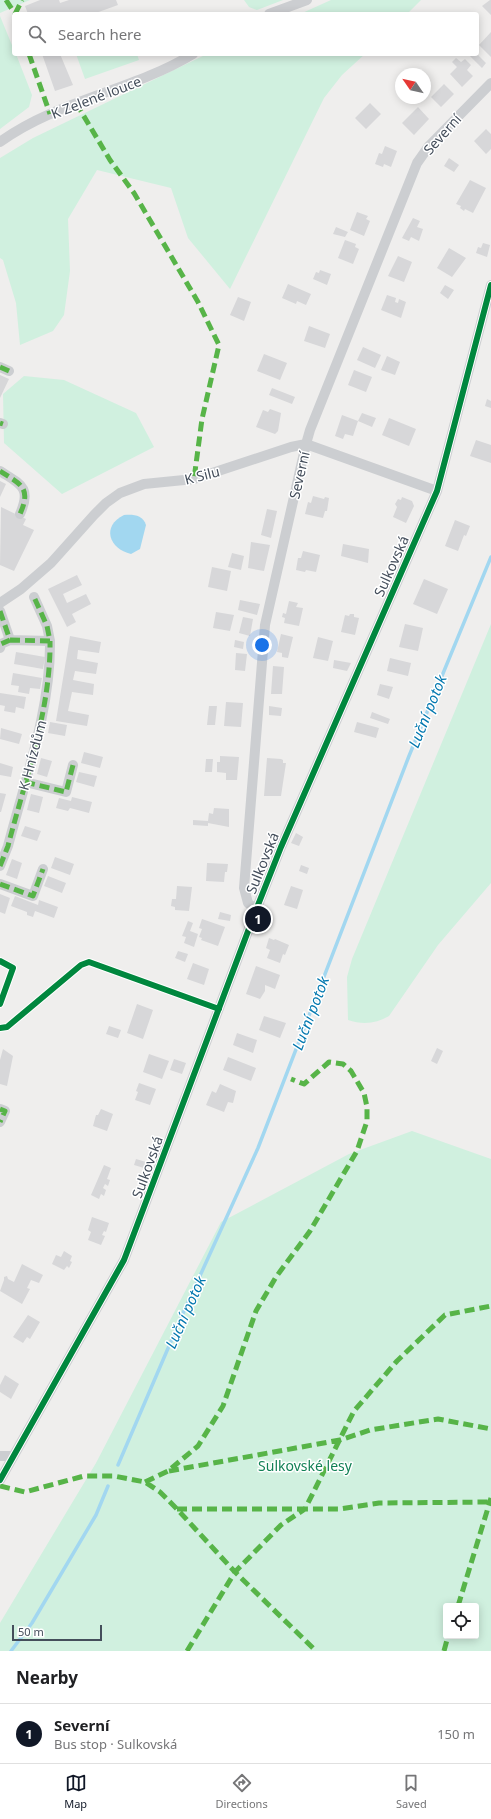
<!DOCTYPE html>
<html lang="en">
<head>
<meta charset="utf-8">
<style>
	:root { --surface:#fff; --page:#f6f6f6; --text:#202124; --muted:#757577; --line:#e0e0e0; --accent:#111827 }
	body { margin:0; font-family:"Noto Sans",sans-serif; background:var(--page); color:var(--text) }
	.controls { position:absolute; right:12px; bottom:12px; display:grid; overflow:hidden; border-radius:4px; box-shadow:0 2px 10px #0003 }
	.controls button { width:36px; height:36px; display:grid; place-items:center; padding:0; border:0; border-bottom:1px solid var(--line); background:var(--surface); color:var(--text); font:20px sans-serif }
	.compass { position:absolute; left:395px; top:68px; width:36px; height:36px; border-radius:50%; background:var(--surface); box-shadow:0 2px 10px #0003; rotate:304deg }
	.scale { position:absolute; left:12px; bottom:10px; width:90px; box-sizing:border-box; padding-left:4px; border:2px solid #444e5b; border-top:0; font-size:11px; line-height:14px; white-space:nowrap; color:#444e5b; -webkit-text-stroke:3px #fff; paint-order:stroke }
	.you { position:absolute; left:262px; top:645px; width:14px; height:14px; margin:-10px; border:3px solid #fff; border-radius:50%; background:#1a73e8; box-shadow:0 0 0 6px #1a73e833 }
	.badge { display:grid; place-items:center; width:26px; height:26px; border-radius:50%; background:var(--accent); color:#fff; font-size:13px; font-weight:700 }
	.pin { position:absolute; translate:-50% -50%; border:2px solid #fff; box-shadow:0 1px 4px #0006 }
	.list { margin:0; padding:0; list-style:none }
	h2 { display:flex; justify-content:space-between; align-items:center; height:52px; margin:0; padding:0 16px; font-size:17px }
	h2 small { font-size:13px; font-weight:400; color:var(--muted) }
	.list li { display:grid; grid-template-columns:26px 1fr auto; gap:12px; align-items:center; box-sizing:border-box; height:60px; padding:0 16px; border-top:1px solid var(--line) }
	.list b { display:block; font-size:15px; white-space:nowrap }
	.list p { margin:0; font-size:13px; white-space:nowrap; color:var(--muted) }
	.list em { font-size:13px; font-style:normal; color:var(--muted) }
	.icon { flex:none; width:22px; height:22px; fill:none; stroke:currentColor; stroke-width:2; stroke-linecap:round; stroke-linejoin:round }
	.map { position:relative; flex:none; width:491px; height:1651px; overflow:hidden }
	.search { position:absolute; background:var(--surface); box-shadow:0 2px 10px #0003; left:12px; right:12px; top:12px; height:44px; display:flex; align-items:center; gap:10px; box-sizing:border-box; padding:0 14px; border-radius:4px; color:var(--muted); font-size:15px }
	.sheet { height:112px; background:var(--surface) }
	nav { display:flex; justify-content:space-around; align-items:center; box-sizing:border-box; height:56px; border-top:1px solid var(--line); background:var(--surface); font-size:11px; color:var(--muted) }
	nav a { display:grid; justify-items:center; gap:2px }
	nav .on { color:var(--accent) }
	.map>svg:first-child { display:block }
	.green { fill:#d0f0df; fill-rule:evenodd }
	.water { fill:#a2d7f0 }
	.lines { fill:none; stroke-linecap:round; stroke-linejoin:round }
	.stream { stroke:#a2d7f0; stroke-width:3.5 }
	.building { fill:#d7d7d9 }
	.street { stroke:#ccced1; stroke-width:10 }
	.quiet { stroke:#57b448; stroke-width:5; stroke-dasharray:10 5; stroke-linecap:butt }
	.cycleway-casing { stroke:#fff; stroke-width:8 }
	.cycleway { stroke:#00873e; stroke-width:6 }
	.labels { text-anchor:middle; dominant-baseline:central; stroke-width:3; stroke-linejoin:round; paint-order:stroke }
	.street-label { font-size:14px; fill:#444e5b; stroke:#fff }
	.park-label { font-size:14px; fill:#118055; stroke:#fff }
	.water-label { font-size:15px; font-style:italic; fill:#0378af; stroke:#fff }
</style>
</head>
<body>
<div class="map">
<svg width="491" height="1651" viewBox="0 0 491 1651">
	<rect width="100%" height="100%" fill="#efeeed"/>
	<!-- green -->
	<path class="green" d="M0,0H30L0,13Z
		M244,0H283L257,10L249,7Z
		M331,0H421L407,14H300Z
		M0,16L14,50V54H16L32,95L29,107L0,129Z
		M76,54H137L139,60L85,79Z
		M207,54H365L342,75L324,98L230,289L188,238L171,188L97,170L68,219L70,271L64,315L53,331L20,345L16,303L3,260L0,258V158L33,138Z
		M24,376L64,380L136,413L154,447L62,494L4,443L3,394Z
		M491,624V883L438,945L389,1016C376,1024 362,1025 348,1020L347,977L352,959Z
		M412,1131L491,1159V1651H0V1623L96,1463L221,1222L349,1154ZM446,1606H476V1636H446Z"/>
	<!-- water -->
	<path class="water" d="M124,515C133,514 143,515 146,525L140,549L131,554C109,549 101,526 124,515Z"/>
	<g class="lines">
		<!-- stream -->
		<path class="stream" d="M118,1465L184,1311L258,1148L409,756L491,557
			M11,1651L32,1623L96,1515L108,1486"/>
	</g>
	<!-- building -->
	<path class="building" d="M40,0H59L60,3L69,0H116L118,5L93,14H28L25,6Z
		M490,0H491V15L482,6Z
		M491,32V57L479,45Z
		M42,54H60L73,85L55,91Z
		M468,54H477L486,63L482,68Z
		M456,58L461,62L465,59L471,65L467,70L473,76L462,87L450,74L457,67L452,62Z
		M444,84L454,94L441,107L431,97Z
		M370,103L381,114L366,129L355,118Z
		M418,107L429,119L414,135L402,123Z
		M486,129L491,134V149L486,154L474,141Z
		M385,146L397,151L391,167L384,164L383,167L375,164L379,153L382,154Z
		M449,158L459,165L454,172L444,166Z
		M470,180L486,188L473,213L465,209L464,211L460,208L461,206L456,204Z
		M357,212L368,216L366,219L370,221L364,236L350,230Z
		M413,218L420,221L417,227L423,229L419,241L411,237L409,241L402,238Z
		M336,227L348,232L345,237L333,234Z
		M345,240L356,244L355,247L359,249L353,264L338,258Z
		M483,243L490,245L487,257L476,253L478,247L481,248Z
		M449,248L466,258L452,277L437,268Z
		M398,256L412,262L404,282L388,276Z
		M320,270L331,274L327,285L313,279L316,272L319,273Z
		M288,284L311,294L306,305L297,301L296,304L282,298Z
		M445,285L454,290L448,299L440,293Z
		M387,295L396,298L395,302L398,303L399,299L406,302L401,318L381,310Z
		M238,297L251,302L244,321L230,315Z
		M309,326L330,334L325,348L304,341Z
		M363,347L381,355L375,368L357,360Z
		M264,354L287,363L280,380L257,371Z
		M387,356L400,362L395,375L381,370Z
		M354,370L372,377L366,392L348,385Z
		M0,375L9,379L0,398Z
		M272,388L295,397L292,404L269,395Z
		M487,399L491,401V408L485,406Z
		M270,409L281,413L278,431L275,434L256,427L263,410L268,412Z
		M362,413L376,418L372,427L358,421Z
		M342,415L358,421L353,436L345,434L343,439L335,436Z
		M389,418L416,429L409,446L382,435Z
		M476,440L491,445V463L470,456Z
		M0,481L6,484L0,497Z
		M313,496L324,499L325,497L329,498L327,511H325L323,518L305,514L308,502L311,503Z
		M402,497L412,501L414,506L406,523L393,517L397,507L395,504L398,499L401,500Z
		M1,507L26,519L23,525L34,530L14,571L0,565Z
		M267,509L277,511L271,538L261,535Z
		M455,520L470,526L466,536L464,535L458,551L445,546Z
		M251,542L270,545L264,571L248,568Z
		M343,544L369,549L368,563L341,556Z
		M303,551L320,555L316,572L306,570L305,572L296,570L298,558H301Z
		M232,553L244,556L241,570L228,567Z
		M212,567L231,571L227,591L208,587Z
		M77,575L82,585L63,594L67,603L86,594L91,604L72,614L76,622L67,627L48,589Z
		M424,579L448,589L437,614L413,604Z
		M240,600L260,604L257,615L238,610Z
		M289,601L298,603L296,607L303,608L299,626L284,623L285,618L282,617L283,613L286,614Z
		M216,612L234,615L230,631L213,628Z
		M350,614H354V617L359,618L355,635L341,632L345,615L349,616Z
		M243,617L253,619L250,636L239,633Z
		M405,624L423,628L418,651L399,647Z
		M281,634L293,637L288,658L282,657V653L277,652Z
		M70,636L101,642L99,653L78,650L77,659L98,663L96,674L75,671L73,680L94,684L93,695L72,692L68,711L89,715L87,726L56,721Z
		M318,637L333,641L328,661L313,658Z
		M235,640L244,642L243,649L234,647Z
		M16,652L45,657L43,669L14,664Z
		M236,653L247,654L245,671L235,670Z
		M390,658L411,663L408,676L387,671Z
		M334,660L351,663L347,671L333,668Z
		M273,666L284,667L282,694H271Z
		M13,673L42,678L40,689L30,688L29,694L18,692L19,686L11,685Z
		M380,684L393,687L389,699L377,695Z
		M0,693L26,697L24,709L16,707L15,713L4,711L5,706L0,705Z
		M226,702L243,703L241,727L224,726Z
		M209,706H217L215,725H207Z
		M269,706L282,708L281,716L269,715Z
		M372,712L390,719L388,724L370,718Z
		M50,722L67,725L65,736L48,733Z
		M357,722L379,728L376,738L354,732Z
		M1,728L22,734L19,744L0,739Z
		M84,752L103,757L100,768L81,763Z
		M220,756L239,757L237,780H226V773L217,772V762H220Z
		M41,758L52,761L47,777L37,774Z
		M267,758L281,759L283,760V763H286L281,796H264Z
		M206,759H213L212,772H205Z
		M0,763L13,767L11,777L0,775Z
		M79,772L97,776L94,787L76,782Z
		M0,793L6,794L1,812H0Z
		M31,794L43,797L39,813L27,810Z
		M72,797L92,802L89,813L70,808L68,811L56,808L59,798L71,801Z
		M214,808L229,809V827L208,823V826L193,825V820L208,821L209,813L213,814Z
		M25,826L41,831L37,841L21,836Z
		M296,833L303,837L299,846L291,843Z
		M55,857L74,864L70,875L51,868Z
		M12,859L22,863L17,879L6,875Z
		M207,863L228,864L227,872H225L224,882L206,881Z
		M301,865L309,868L307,874L299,871Z
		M48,876L66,883L62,893L44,886Z
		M177,886L192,887L189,911L175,910V907L171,906L172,899H176Z
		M291,886L303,890L297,909L284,905Z
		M0,894L10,898L5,914L0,912Z
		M15,896L38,905L39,900L58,907L54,918L35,911L33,917L27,915V912L11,906Z
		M220,912L231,915L230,921L218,919Z
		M202,919L225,927L218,946L201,940L202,938L199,937L202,929L199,928Z
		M258,919L261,920L258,928L255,927Z
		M188,921L193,923L190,931L198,934L194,947L184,943L186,937L182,936Z
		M269,938L274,940L275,939L289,945L285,955L283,954L280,963L267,958L270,950L266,948Z
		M178,951L188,954L185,962L175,958Z
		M193,963L209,969L204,985L187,979Z
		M256,966L280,975L275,989L265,985V991L260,999L246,994Z
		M137,1004L153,1010L143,1039L127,1033Z
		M264,1016L286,1023L280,1038L259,1030Z
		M109,1026L121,1030L118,1038L106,1034Z
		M237,1033L257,1040L253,1053L233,1045Z
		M437,1048L443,1051L437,1064L431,1061Z
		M3,1049L13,1056L7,1086L0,1084V1060Z
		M149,1054L169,1061L162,1079L143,1072Z
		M228,1057L256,1068L251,1081L223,1070Z
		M174,1059L186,1063L182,1074L170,1070Z
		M139,1083L156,1089L150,1105L135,1100L138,1092L136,1091Z
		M220,1084L236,1091L233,1103L228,1102L224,1112L206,1105L212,1091L216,1093Z
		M101,1109L113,1114L107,1131L93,1126L96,1115H98Z
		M136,1159L146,1162L144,1168L134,1165Z
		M104,1165L111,1168L107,1179L110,1180L108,1186L105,1184L103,1188L106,1190L104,1196L101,1194L99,1199L91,1195Z
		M92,1217L109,1223L106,1232L104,1231L102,1235L105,1236L101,1245L88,1240L91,1232L88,1230Z
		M64,1251L72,1256L70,1261L72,1262L69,1268L67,1266L64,1270L52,1264L56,1255L61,1257Z
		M22,1264L43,1275L39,1283L31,1280L27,1288L30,1289L22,1304L0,1291L4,1280V1277L7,1276L8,1279L14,1282Z
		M28,1315L40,1322L30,1339L27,1337L23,1343L13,1337Z
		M5,1375L19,1384L11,1399L0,1392V1385Z"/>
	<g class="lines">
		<!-- street -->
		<path class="street" d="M269,14L307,0
			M0,142C58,100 132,91 193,54
			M0,367L9,371
			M0,423L3,424
			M0,471C20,484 32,487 20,514
			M0,603L21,589L51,563L94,515L106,503L120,493L144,484L194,479L291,447L306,444L437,491
			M0,611L10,640L1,644L0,648
			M10,640L50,641L47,626L34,597
			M25,782L66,792L73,765
			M0,866L8,846C25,780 51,709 50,641
			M0,884L33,896L43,869
			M256,910L248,903L244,888L265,625L306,444L310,430L417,163L429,146L491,83
			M0,1109L5,1111L0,1122
			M0,1456H13
			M0,1480L124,1260L256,910L281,847L437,491L491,285"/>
		<!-- quiet -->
		<path class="quiet" d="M6,0L15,14
			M15,14L22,0
			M29,54L50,114
			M76,103L110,160L134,193L198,302L219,345L202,419L194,479
			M0,367L9,371
			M0,423L3,424
			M0,471C20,484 32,487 20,514
			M0,611L10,640L1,644L0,648
			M10,640L50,641L47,626L34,597
			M25,782L66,792L73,765
			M0,866L8,846C25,780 51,709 50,641
			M0,884L33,896L43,869
			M0,1109L5,1111L0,1122
			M169,1471L340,1440L370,1430L438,1419L491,1429
			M145,1482L168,1471L198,1446L223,1406L256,1311L276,1277L310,1231L357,1151L367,1121V1107L364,1093L351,1071L343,1064L329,1062L304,1084L291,1079
			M0,1486L25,1492L84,1476H114L145,1482L160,1492L177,1509L235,1572L316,1651
			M177,1509H305L354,1411L397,1361L445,1315L491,1306
			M458,1606L491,1498
			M187,1651L235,1572L281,1525L305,1509H339L379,1503L491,1502
			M444,1651L448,1636"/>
		<!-- cycleway casing -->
		<g class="cycleway-casing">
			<path id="cycleway" d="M0,961L13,968L0,1004
				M0,1028L7,1027L81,965L89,962L219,1009
				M0,1480L124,1260L256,910L281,847L437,491L491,285"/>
		</g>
		<!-- cycleway -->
		<use href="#cycleway" class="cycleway"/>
	</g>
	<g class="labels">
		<!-- street labels -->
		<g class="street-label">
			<text transform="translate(96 97) rotate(-21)">K Zelené louce</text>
			<text transform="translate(442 134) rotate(-48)">Severní</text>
			<text transform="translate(202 475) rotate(-14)">K Silu</text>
			<text transform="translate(299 475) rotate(-77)">Severní</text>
			<text transform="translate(391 566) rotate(-66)">Sulkovská</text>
			<text transform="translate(32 755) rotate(-75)">K Hnízdům</text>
			<text transform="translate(262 863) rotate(-68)">Sulkovská</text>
			<text transform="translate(147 1167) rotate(-70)">Sulkovská</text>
		</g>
		<!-- park labels -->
		<g class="park-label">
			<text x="305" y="1465">Sulkovské lesy</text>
		</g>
		<!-- water labels -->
		<g class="water-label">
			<text transform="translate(427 711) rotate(-68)">Luční potok</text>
			<text transform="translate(310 1013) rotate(-69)">Luční potok</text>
			<text transform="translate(185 1312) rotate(-66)">Luční potok</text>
		</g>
	</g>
</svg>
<div class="controls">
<button><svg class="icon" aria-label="locate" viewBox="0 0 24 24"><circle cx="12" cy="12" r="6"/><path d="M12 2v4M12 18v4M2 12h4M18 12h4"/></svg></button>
</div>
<svg class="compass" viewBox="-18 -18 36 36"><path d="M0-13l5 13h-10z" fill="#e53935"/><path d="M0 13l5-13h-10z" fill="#757577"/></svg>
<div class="scale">50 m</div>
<div class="you"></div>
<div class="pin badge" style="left:258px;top:919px">1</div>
<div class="search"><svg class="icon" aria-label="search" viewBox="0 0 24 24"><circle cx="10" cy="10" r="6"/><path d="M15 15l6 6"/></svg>Search here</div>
</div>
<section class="sheet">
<h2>Nearby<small></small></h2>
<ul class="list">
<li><span class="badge">1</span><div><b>Severní</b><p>Bus stop · Sulkovská</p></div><em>150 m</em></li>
</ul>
</section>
<nav>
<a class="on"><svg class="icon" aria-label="map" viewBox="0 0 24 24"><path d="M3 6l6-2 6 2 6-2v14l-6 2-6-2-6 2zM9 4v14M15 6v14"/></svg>Map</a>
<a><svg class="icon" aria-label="directions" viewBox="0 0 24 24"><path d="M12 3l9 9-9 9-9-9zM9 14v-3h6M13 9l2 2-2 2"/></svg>Directions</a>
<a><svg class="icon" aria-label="saved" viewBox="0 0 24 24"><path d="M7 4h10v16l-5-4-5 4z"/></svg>Saved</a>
</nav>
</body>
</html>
